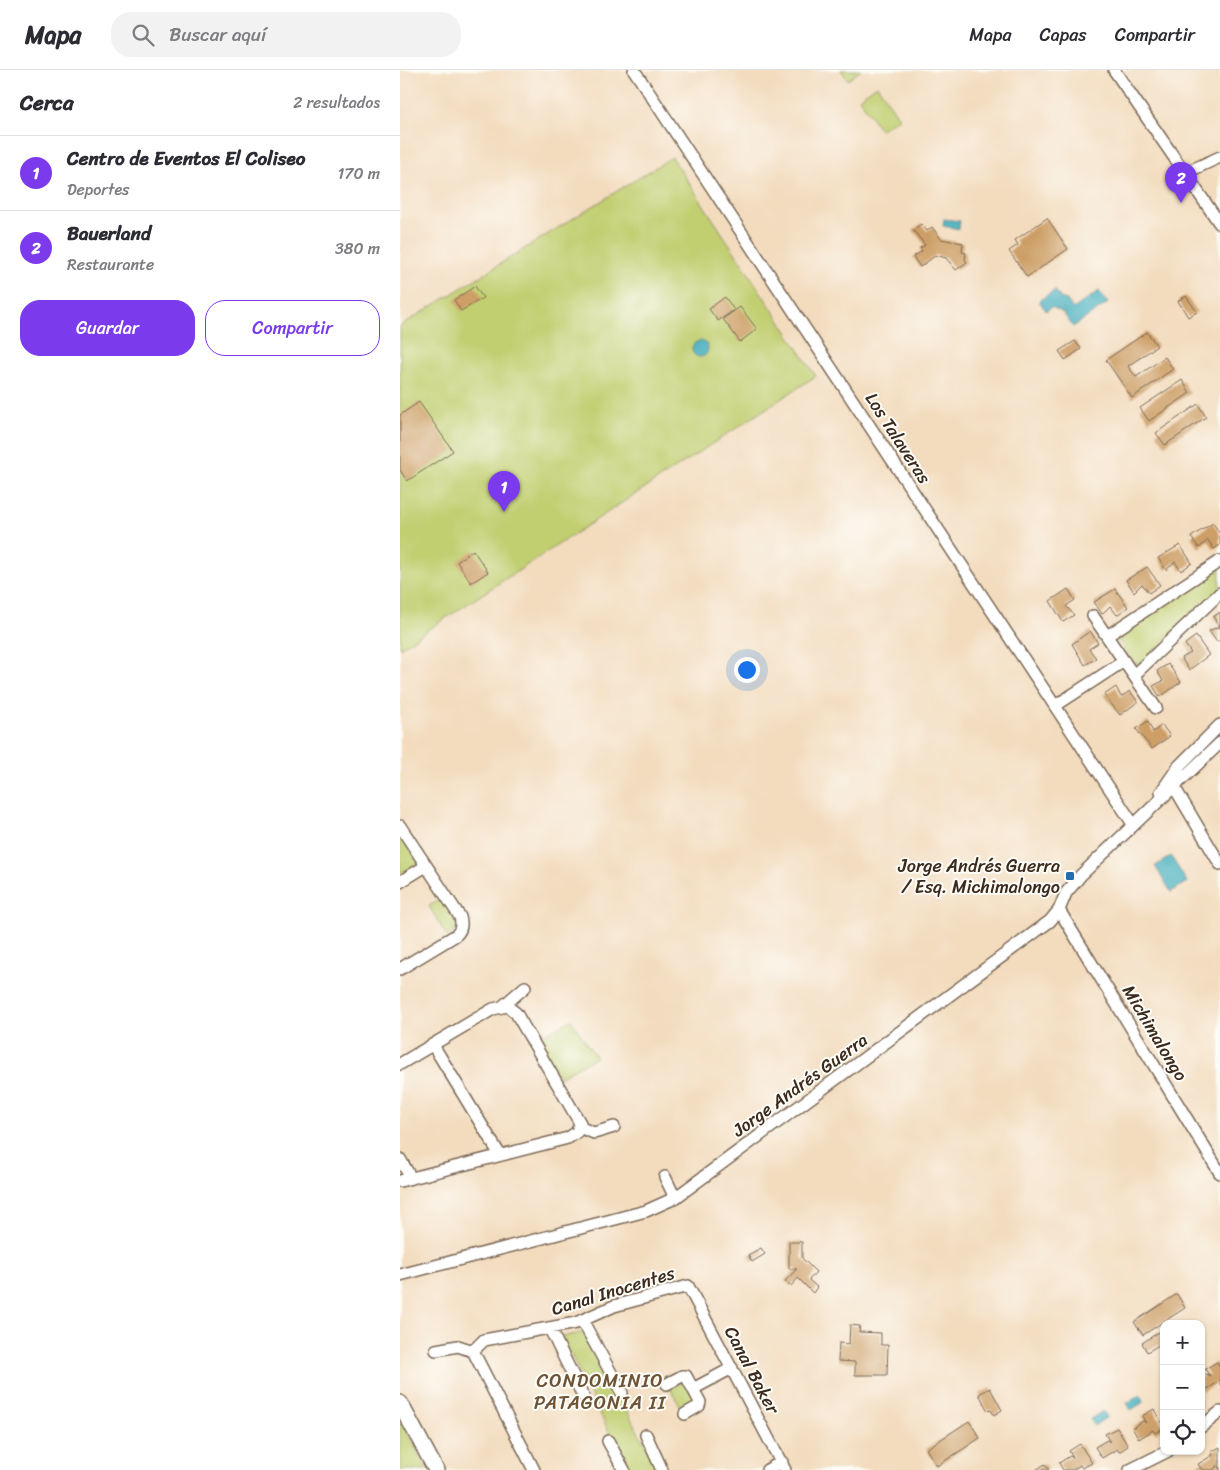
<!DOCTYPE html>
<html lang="es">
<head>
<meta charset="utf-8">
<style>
	:root { --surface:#fff; --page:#f2f2f3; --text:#2b2b33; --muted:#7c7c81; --line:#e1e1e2; --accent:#7c3aed }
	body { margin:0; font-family:Sriracha,sans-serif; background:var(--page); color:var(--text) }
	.controls { position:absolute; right:15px; bottom:15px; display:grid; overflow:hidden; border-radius:10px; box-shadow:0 1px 4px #0004 }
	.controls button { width:45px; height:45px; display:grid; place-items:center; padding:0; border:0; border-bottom:1px solid var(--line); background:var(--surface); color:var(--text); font:25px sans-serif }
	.you { position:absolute; left:346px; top:599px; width:18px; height:18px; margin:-12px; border:4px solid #fff; border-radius:50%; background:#1a73e8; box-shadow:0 0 0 8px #1a73e833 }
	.badge { display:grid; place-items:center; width:32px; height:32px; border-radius:50%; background:var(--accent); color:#fff; font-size:16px; font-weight:700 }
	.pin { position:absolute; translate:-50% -41px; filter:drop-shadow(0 1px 2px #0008) }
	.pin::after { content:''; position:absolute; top:26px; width:18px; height:15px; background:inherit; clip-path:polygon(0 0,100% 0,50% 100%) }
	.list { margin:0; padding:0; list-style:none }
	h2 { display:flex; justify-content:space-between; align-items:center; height:65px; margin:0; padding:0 20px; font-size:21px }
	h2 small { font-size:16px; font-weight:400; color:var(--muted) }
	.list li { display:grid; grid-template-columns:32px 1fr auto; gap:15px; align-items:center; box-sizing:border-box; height:75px; padding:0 20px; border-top:1px solid var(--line) }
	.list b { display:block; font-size:19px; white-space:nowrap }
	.list p { margin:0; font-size:16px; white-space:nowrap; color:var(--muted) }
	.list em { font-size:16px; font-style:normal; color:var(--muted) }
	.actions { display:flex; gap:10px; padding:15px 20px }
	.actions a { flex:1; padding:11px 0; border:1px solid var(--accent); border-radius:20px; text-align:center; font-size:18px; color:var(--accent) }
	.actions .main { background:var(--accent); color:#fff }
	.icon { flex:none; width:28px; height:28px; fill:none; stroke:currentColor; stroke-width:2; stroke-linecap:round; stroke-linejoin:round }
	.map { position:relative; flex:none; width:820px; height:1400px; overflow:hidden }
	header { display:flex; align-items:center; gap:30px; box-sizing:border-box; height:70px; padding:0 25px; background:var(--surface); border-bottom:1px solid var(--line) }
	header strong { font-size:24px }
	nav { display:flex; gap:28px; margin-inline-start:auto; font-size:18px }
	.search { width:350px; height:45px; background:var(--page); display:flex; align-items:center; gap:12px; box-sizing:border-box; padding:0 18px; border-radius:20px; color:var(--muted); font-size:19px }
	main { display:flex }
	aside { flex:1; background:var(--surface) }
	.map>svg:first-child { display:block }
	.green { fill:#c1cf71; stroke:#7e7c48 }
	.water { fill:#3dabba; stroke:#3c6a6c }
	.building { fill:#cd9f66 }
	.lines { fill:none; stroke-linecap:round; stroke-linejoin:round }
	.street-casing { stroke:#7b6856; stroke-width:14 }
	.secondary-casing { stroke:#7b6856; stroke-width:18 }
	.street { stroke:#fff; stroke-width:11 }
	.secondary { stroke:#fff; stroke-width:15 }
	.poi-dot { fill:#1f6fb2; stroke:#fdfcf7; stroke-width:2 }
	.labels { text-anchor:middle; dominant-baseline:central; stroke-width:4; stroke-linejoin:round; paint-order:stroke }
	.street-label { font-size:18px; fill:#3b2a1e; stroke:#fdfcf7 }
	.poi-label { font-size:18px; fill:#3b2a1e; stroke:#fdfcf7; text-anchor:end }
	.neighbourhood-label { font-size:19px; letter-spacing:1px; fill:#6e5337; stroke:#fdfcf7 }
</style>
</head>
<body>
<header>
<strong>Mapa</strong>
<div class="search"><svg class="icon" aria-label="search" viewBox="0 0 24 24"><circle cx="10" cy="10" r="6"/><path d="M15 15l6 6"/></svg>Buscar aquí</div>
<nav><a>Mapa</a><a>Capas</a><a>Compartir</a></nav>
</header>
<main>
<aside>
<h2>Cerca<small>2 resultados</small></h2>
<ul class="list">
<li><span class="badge">1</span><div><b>Centro de Eventos El Coliseo</b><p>Deportes</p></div><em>170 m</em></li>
<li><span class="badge">2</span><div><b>Bauerland</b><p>Restaurante</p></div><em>380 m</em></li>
</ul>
<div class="actions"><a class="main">Guardar</a><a>Compartir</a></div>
</aside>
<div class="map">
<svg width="820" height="1400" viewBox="0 0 820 1400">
	<rect width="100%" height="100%" fill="#fdfcf7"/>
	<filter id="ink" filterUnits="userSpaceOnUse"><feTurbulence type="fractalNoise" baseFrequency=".02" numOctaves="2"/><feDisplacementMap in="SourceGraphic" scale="10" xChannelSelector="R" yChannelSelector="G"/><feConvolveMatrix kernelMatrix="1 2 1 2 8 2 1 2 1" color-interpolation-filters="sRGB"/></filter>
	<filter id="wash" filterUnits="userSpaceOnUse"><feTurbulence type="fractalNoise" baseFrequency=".0096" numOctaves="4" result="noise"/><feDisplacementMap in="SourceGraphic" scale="20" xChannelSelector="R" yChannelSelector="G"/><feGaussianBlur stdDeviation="1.12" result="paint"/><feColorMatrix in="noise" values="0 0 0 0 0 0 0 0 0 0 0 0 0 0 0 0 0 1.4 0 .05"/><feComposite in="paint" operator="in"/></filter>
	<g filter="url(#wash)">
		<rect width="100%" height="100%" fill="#f3dcbe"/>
		<!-- green -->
		<path class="green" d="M441,0H461L448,10Z
			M477,15L499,48L480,60L459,28Z
			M272,87L416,306L0,578V256Z
			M820,497V519L742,593L735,594L718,571L721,564Z
			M0,762L19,793L0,804Z
			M43,828L57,850L56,859L47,867L29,836Z
			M171,950L196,987L159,1007L136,969Z
			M184,1262L259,1400H228L162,1267Z
			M286,1310L298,1332L282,1340L270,1318Z
			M0,1349L27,1400H0Z"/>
		<!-- water -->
		<path class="water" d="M544,149L560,151L559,159L543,156Z
			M655,220L660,228L667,230L673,239L699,221L708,233L673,257L663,243L652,237L646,241L639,231Z
			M292 279a8 8 0 1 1 16 0a8 8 0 1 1-16 0Z
			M771,786L787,812L771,822L755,796Z
			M740,1325L744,1332L731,1340L727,1333Z
			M703,1341L707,1347L694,1356L690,1349Z"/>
		<g id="blocks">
			<!-- building -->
			<path class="building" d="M647,148L668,179L627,207L609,181L618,175L615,170Z
				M521,154L527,161L532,157L541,169L563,173L562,182L566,183L565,190L567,192L556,200L546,188L536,185L520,197L513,187L522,181L520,178L525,175L513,160Z
				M75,216L83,228L61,241L54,230Z
				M786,226L797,242L788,247L778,231Z
				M325,227L334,240L318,251L309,239Z
				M340,237L357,259L340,272L323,249Z
				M747,262L757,276L728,296L736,307L765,287L773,299L732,328L706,290Z
				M675,271L681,279L665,290L659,281Z
				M782,310L790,323L749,351L740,338Z
				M19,332L53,381L7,411L0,400V345Z
				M798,334L806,347L765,375L756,363Z
				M813,453L820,464V475L814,479L808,470L799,478L791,467Z
				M780,475L792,493L781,501L775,492L766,500L758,488Z
				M73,480L88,502L71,513L57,492Z
				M747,497L760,515L749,523L742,514L734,522L726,510Z
				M668,519L675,530L666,536L674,545L663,552L650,531Z
				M715,519L728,537L717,545L710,536L702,544L694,532Z
				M820,542V570L817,572L809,561L820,556L813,547Z
				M690,561L698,573L689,579L696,588L685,595L672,574Z
				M796,566L809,585L789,600L781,588L791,583L785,574Z
				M768,594L781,612L760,627L753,616L763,611L757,601Z
				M716,617L721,627L730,621L738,632L720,645L704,625Z
				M748,651L753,662L762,655L770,666L752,679L736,659Z
				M389,1172H402V1188L416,1202L409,1210L417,1217L413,1223L398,1208L391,1216L385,1211L397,1199H389Z
				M361,1178L365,1184L352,1192L348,1185Z
				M777,1224L785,1238L743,1265L734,1252Z
				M450,1255L460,1256L459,1262L481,1263V1275H488L487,1305H455V1292L438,1291L439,1273L449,1274Z
				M759,1262L764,1270V1282L759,1275L747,1282L742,1273Z
				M817,1292L820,1297V1316L817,1313L802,1322L801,1308L807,1304L810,1306L805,1299Z
				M590,1318L602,1340L594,1345L591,1340L588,1341L579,1324Z
				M754,1339L764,1358L755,1363L753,1360L739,1369L732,1358L743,1351L746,1353L742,1346Z
				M569,1351L580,1368L537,1396L526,1379Z
				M717,1358L728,1376L719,1382L717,1379L702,1388L695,1377L707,1370L710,1372L705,1364Z
				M680,1374L692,1393L682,1398L680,1395L673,1400H663L659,1393L670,1386L673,1388L669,1381Z
				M820,1377V1400L817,1395L814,1400H802L798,1394L813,1385L811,1382Z
				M645,1394L649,1400H636Z"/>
		</g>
	</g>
	<g filter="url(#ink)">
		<use href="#blocks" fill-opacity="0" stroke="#7b6856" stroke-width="1"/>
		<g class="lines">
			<!-- street casing -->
			<g class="street-casing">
				<path id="street" d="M234,0L733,754
					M714,0L820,154
					M785,103L820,87
					M693,546L756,638
					M707,566L820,491
					M734,605L820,523
					M655,636L724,591
					M773,715L820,794
					M761,722L779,696L820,655
					M0,756L60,847C62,854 62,860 56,865L0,899
					M0,812L26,796
					M659,840L820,1103
					M103,936L125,917
					M33,975L100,1085
					M0,994L93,939L107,936L116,943L180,1053L177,1062L168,1068L0,1111
					M179,1057L194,1063L214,1057
					M0,1089L11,1108
					M265,1107L275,1128
					M0,1205L246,1141L275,1128L650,851L659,840L666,823L681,805L820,673
					M182,1250L222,1323
					M150,1259L183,1326
					M36,1280L58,1276L73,1281
					M73,1281L84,1270L176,1253L214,1236L288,1216L385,1400
					M73,1281L134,1400
					M267,1314L282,1306H286L300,1332L299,1336L285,1344
					M293,1319L332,1298
					M801,1357L820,1342
					M246,1365L262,1400
					M208,1371L224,1400
					M367,1400L382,1392
					M730,1400L768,1381"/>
			</g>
			<!-- secondary casing -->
			<g class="secondary-casing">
				<path id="secondary" d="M0,1333L36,1400"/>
			</g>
			<!-- street -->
			<use href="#street" class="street"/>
			<!-- secondary -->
			<use href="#secondary" class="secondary"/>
		</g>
	</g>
	<!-- markers -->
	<rect class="poi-dot" x="665" y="801" width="10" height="10" rx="2.5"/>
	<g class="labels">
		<!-- street labels -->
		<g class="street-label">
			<text transform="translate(498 368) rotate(57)">Los Talaveras</text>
			<text transform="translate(755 963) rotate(59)">Michimalongo</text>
			<text transform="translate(400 1015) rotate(-36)">Jorge Andrés Guerra</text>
			<text transform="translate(213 1221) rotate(-17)">Canal Inocentes</text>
			<text transform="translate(352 1300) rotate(62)">Canal Baker</text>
		</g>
		<!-- poi labels -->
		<g class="poi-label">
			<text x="660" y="796">Jorge Andrés Guerra<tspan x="660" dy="21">/ Esq. Michimalongo</tspan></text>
		</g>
		<!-- neighbourhood labels -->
		<g class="neighbourhood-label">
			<text x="200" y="1310">CONDOMINIO<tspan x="200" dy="22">PATAGONIA II</tspan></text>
		</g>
	</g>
</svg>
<div class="controls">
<button>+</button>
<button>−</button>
<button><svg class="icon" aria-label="locate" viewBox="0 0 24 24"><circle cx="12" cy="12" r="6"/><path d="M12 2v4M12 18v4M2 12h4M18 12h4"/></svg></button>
</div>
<div class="you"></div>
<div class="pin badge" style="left:104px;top:442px">1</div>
<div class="pin badge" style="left:781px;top:133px">2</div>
</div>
</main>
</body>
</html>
